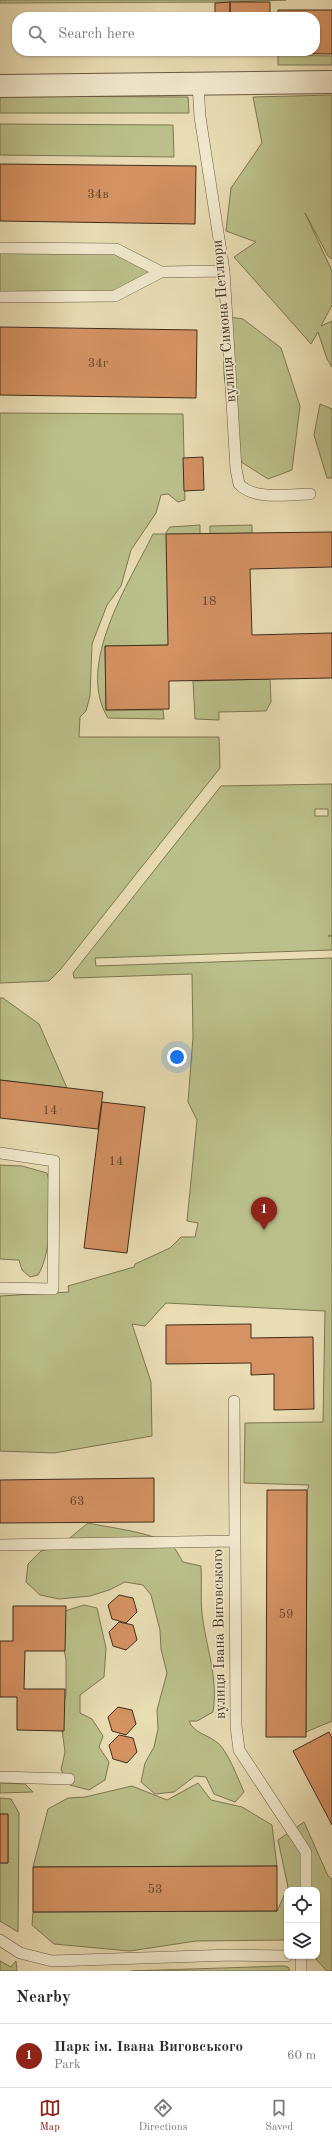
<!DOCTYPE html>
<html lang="en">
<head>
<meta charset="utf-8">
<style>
	:root { --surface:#fff; --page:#f7f7f7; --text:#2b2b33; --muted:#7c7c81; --line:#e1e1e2; --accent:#8f2418 }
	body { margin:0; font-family:"Old Standard TT",serif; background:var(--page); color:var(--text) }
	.controls { position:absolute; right:12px; bottom:12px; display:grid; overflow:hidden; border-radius:8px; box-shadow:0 1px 3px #0004 }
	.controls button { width:36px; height:36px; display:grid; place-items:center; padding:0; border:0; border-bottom:1px solid var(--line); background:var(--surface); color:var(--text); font:20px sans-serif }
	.you { position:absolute; left:177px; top:1057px; width:14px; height:14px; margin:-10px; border:3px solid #fff; border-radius:50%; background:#1a73e8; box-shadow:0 0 0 6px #1a73e833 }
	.badge { display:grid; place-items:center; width:26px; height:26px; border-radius:50%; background:var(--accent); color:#fff; font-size:13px; font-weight:700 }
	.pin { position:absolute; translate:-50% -33px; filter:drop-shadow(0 1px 2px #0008) }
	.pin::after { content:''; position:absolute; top:21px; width:14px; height:12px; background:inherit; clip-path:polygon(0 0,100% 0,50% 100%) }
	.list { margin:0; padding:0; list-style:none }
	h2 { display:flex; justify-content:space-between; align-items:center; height:52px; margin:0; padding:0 16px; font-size:17px }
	h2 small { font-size:13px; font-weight:400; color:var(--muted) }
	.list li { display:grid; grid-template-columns:26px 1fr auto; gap:12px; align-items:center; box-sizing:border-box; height:64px; padding:0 16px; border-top:1px solid var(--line) }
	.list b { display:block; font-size:15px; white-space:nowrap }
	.list p { margin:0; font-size:13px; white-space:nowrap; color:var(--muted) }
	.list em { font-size:13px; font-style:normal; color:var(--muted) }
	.icon { flex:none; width:22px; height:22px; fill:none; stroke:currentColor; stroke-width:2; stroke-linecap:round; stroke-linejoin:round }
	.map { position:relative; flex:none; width:332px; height:1971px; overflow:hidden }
	.search { position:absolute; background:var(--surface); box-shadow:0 1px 3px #0004; left:12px; right:12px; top:12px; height:44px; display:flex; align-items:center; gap:10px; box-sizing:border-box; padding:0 14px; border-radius:16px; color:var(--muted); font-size:15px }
	.sheet { height:116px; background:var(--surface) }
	nav { display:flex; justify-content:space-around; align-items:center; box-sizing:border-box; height:56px; border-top:1px solid var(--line); background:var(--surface); font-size:11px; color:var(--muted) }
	nav a { display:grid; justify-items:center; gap:2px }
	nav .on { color:var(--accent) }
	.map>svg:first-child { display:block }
	.green { fill:#bbc08a; stroke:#7d7753; fill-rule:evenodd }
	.building { fill:#d59263; stroke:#3f2e1c }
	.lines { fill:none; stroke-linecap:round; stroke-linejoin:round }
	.service-casing { stroke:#6a5a42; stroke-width:12 }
	.tertiary-casing { stroke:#6a5a42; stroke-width:24 }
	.service { stroke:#f1e9ce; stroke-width:11 }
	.tertiary { stroke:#f1e9ce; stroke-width:22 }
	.labels { text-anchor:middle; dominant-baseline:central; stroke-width:3; stroke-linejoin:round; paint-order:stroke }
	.number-label { font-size:13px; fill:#64472e }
	.street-label { font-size:15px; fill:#3f2e1c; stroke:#f1e9ce }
</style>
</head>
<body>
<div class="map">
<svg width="332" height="1971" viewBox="0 0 332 1971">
	<rect width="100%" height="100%" fill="#e9ddb4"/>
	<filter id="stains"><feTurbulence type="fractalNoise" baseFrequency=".005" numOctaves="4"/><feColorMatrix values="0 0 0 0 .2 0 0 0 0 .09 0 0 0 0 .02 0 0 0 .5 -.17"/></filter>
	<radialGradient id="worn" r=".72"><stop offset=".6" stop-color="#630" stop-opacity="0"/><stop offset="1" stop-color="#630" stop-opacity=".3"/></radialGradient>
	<!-- green -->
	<path class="green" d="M0,0H286L230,2L0,3Z
		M278,55L332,56V65H278Z
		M332,95V259L328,256L305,213L332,271V305L321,326L332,321V367L327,359L318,332L311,344L234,257L256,242L226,231L231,188L262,143L253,97Z
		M0,96L188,97L189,113H0Z
		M0,124L173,125L174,157L0,155Z
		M0,251L116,252L153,271L114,293H0Z
		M224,316L243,319L281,348L300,406L292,470L268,479L235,458L224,374Z
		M320,404L332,409V478H327L314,435Z
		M0,413L183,414L185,500L178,502L168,494L161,495L156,513L131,550L121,586L107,605L92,644L90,696L86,711L80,717L79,737H219L220,768L60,970L49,981L0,983Z
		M200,525V534L168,645L105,646L106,710H163L164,719L108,718C75,665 129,583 153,534H165L170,527Z
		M252,525V533L210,534V526Z
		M270,679L271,702L266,711L219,712V720L195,719L193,681Z
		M332,784V935L328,936H332V950L95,958L96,966L332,958V1721L306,1732L307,1490L309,1485L244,1483L245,1423L323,1422L325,1311L166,1303L145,1326L132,1324L151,1382L152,1436L54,1453L0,1451V1296L69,1292L68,1286L134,1267L135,1264L170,1248L181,1237H195L198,1223L187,1221L197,1120L188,1102L193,1037L192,974L74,978L73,973L221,786ZM315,809H328V816H315Z
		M0,998H3L39,1024L67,1088L0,1080Z
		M0,1165L22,1166L47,1173C54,1194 51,1256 38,1275L30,1277L22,1270L19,1260L0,1259Z
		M88,1523C110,1528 155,1532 173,1547C177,1550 180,1558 183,1562L201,1566C202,1584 200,1603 203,1621C208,1653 218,1680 213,1712L197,1721H189C194,1734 210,1735 219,1744C229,1754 238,1779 244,1792L235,1802L214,1794L206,1777L195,1776L174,1792L155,1794L141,1782L145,1763L154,1747L158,1729L157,1710L167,1673L161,1649L160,1630L151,1595L143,1585L125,1582L109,1590L90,1596L59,1599L40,1595L26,1582L28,1564L41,1551L59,1547Z
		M84,1605L97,1608L106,1648L104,1677L80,1695V1713L92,1719L103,1736L99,1747L109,1762L105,1780L89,1790L70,1785L61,1770L65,1752L60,1714L66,1695V1659L60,1633L65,1611Z
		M0,1783L25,1784L33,1792L0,1793Z
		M198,1783L211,1800L242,1807L272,1825L277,1866L33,1867L48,1809L68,1798L85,1797L132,1786L167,1800Z
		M0,1798L11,1799L19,1813L18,1932L0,1921V1863H8V1815L0,1814Z
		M304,1822L328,1876L332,1879V1971H327L313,1956H317V1890H287V1940L196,1941L130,1951L54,1944L32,1925L33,1912L277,1911L288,1887L278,1840Z
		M0,1961L11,1967L16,1961L17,1971H0Z
		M283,1966L288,1967L290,1971H131Z"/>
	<!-- building -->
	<path class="building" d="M230,2H270V17H230Z
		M230,2V17H215V3Z
		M278,10H332V54L278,53V51H315V17H278Z
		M0,164L196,166L195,224L0,221Z
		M0,327L197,330L196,398L0,395Z
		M203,457L204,490L184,491L183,458Z
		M332,532V567L250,569L252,635L332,633V678L169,681V709L106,710L105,646L168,645L166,534Z
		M0,1080L103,1092L98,1129L0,1118Z
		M102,1102L145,1107L127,1253L84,1248Z
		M251,1324V1338L313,1337L314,1409L274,1410V1374L251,1375V1363L166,1364V1325Z
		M154,1478V1522L0,1523V1480Z
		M267,1490H307L306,1737H266Z
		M119,1595L133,1598L137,1612L126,1623L112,1619L108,1605Z
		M13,1606H66L65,1651H25L24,1689H65L64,1731L17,1730V1697H0V1641H13Z
		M119,1622L133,1625L137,1640L126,1650L113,1646L109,1632Z
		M118,1707L132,1710L136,1724L126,1735L112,1731L108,1717Z
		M329,1732L332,1738V1825L293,1751Z
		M119,1735L133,1738L137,1752L127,1763L113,1759L109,1745Z
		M0,1814H8V1863H0Z
		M277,1866V1911L33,1912V1867Z"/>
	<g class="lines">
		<!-- service casing -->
		<g class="service-casing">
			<path id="service" d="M198,85L200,117L224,271L236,469L239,484C255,501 288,494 310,494
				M0,248L116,249L161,272
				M0,297L115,296L161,272L224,271
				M0,1153L54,1161L53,1289L0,1288
				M234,1401L235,1541
				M0,1545L235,1541L236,1726L239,1750L306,1852V1890
				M0,1777L69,1779
				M0,1940L20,1953L52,1961L232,1955L287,1956
				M301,1971V1956"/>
		</g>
		<!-- tertiary casing -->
		<g class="tertiary-casing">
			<path id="tertiary" d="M0,86L332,82"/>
		</g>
		<!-- service -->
		<use href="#service" class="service"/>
		<!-- tertiary -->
		<use href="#tertiary" class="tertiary"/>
	</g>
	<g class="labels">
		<!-- number labels -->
		<g class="number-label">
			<text x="98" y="194">34в</text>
			<text x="98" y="363">34г</text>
			<text x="209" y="601">18</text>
			<text x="50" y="1110">14</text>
			<text x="116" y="1161">14</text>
			<text x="77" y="1501">63</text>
			<text x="286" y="1614">59</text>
			<text x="155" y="1889">53</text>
		</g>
		<!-- street labels -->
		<g class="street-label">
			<text transform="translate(225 321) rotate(-95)">вулиця Симона Петлюри</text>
			<text transform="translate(220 1634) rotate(-91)">вулиця Івана Виговського</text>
		</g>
	</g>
	<rect width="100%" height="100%" filter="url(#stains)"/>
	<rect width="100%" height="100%" fill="url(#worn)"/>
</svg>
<div class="controls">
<button><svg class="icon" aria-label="locate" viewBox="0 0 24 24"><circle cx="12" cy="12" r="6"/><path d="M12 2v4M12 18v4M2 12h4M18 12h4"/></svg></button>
<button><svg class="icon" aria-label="layers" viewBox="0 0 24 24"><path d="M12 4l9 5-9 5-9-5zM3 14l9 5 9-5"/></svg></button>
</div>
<div class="you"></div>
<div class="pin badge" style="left:264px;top:1230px">1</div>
<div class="search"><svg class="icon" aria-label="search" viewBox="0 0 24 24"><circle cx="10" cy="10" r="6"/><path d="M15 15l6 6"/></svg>Search here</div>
</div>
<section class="sheet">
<h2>Nearby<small></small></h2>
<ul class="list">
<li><span class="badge">1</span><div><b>Парк ім. Івана Виговського</b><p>Park</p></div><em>60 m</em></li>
</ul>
</section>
<nav>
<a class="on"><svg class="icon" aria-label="map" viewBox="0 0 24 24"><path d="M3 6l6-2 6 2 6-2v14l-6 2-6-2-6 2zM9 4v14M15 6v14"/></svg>Map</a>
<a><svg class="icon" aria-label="directions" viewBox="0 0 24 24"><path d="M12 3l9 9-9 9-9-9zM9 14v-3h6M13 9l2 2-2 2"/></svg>Directions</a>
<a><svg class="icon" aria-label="saved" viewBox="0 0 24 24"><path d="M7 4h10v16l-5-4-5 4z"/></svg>Saved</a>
</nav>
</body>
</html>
